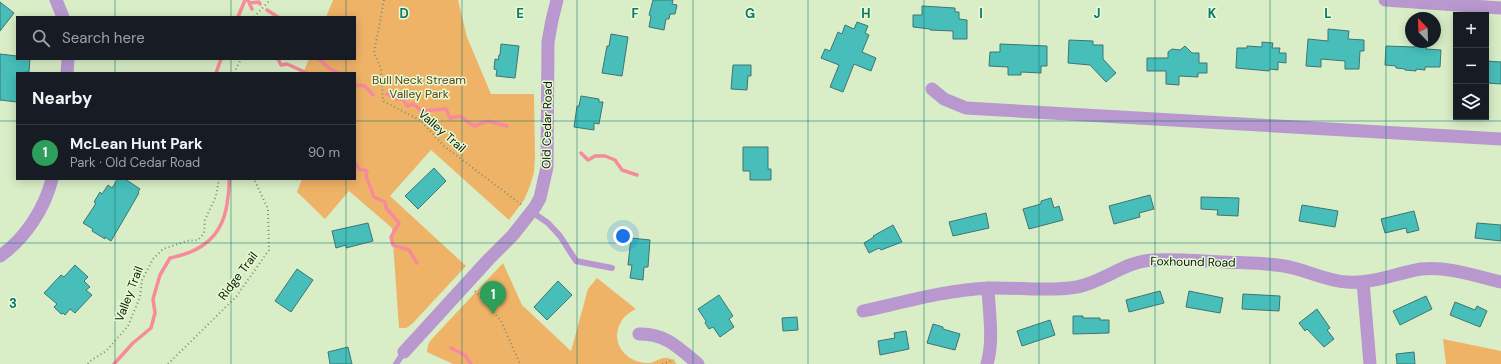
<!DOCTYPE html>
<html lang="en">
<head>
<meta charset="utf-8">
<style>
	:root { --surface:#171b24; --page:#242831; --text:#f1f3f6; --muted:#9ea1a6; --line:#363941; --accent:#0f766e }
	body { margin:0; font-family:"DM Sans",sans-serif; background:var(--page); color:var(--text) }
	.controls { position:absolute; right:12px; top:12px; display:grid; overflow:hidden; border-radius:0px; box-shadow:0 2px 10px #0003 }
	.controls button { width:36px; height:36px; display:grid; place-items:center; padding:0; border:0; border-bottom:1px solid var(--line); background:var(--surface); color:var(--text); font:20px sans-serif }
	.compass { position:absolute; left:1405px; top:12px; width:36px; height:36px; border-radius:50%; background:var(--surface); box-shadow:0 2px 10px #0003; rotate:337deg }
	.you { position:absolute; left:623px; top:236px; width:14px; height:14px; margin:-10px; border:3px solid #fff; border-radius:50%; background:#1a73e8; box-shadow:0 0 0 6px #1a73e833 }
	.badge { display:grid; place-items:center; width:26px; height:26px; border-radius:50%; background:var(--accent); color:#fff; font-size:13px; font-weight:700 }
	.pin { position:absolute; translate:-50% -33px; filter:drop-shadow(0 1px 2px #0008) }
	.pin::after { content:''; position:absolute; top:21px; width:14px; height:12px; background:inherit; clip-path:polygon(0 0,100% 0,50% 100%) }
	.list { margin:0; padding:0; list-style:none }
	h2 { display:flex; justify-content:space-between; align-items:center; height:52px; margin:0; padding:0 16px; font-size:17px }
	h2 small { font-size:13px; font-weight:400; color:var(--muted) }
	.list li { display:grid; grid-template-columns:26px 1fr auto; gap:12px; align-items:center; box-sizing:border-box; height:56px; padding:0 16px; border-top:1px solid var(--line) }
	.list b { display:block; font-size:15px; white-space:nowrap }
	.list p { margin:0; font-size:13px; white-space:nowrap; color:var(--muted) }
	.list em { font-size:13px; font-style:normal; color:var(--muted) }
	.icon { flex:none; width:22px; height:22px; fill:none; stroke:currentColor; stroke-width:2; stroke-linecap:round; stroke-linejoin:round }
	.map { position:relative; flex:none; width:1501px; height:364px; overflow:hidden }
	.search { position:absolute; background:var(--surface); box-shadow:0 2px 10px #0003; left:16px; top:16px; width:340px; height:44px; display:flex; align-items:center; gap:10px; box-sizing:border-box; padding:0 14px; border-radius:0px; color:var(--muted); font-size:15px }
	.panel { position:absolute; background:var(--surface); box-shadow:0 2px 10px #0003; left:16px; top:72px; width:340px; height:108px; border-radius:0px }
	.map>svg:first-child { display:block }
	.green { fill:#efb368 }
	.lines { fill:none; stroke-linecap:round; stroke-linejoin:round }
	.stream { stroke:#f78b9b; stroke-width:3.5 }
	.building { fill:#47beb9; stroke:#407572 }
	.path { stroke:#7f8d72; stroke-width:2; stroke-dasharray:1 3; stroke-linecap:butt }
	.service { stroke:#b898cf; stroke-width:6 }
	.minor { stroke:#b898cf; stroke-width:13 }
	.grid { fill:none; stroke:#0f766e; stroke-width:1; stroke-opacity:0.55 }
	.labels { text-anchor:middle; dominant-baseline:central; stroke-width:3; stroke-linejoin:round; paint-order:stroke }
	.park-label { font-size:12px; fill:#5e421e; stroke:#e6fcd4 }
	.street-label { font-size:12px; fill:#0f1608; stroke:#e6fcd4 }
	.grid-label { font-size:13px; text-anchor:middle; font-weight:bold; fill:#0f766e; stroke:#e6fcd4; stroke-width:3; stroke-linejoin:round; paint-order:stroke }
</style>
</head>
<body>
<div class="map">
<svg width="1501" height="364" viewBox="0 0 1501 364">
	<rect width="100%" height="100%" fill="#d9eec7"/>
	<!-- green -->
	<path class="green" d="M333,0H458L467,37L491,94H534L535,157L534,172L530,186L524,200L509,220L431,150L390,196L466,266L412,324L406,328H399L392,228L349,191L325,219L297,192L302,179H355V73H303L309,59H355V17H326Z
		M503,263L522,305L571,351L588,289L597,278L636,309C628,313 622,318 619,326C611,346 629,364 650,363C656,362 661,357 667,358C671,358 674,361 677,364H453L427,352L428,345L430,341Z
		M1443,339L1501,351V364H1446Z"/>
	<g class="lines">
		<!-- stream -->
		<path class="stream" d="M248,0L252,9
			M250,3L259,2L260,4
			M267,10L278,17
			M238,17L245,0
			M278,59L281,65L287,64L307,73
			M319,59L330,69L339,73
			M216,73L221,59
			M355,85L365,86L373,95
			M387,94L396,99H403L407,106L413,104L422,111L446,109L450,118L460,116L474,126L488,121L507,126
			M581,153L588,160L595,156H605L615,160L622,170L637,175
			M355,162L359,169L367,171L366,176L374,197L385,202L386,208L399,223L391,237L393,245L409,250L417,263
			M451,348L465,355L471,364
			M114,364L133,343L151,328L155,313L153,299L160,275L170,258C201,252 222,237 227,204C228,195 230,188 229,179"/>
	</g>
	<!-- building -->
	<path class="building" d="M653,0H673L672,4L677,5L675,14H670L669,19H666L664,30L649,27L651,16L649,15Z
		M0,2L14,13L0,31Z
		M922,6L955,8V12H959V19L967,20V39H953V31L930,30V29L913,27V15H922Z
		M857,22L868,26L865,33L869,35L862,52L876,58L871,71L854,64L843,92L830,87L839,65L821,58L825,49L830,51L838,32L842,34L845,25L854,29Z
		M1328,29L1349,31L1348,39L1364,40V51H1360L1359,69H1345V61L1321,59V67L1306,66L1308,39L1328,41Z
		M611,34L628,37L622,76L602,73L607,46H609Z
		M1069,40L1093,41V45H1103V59L1116,73L1106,82L1090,65L1068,63Z
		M1262,42L1273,43L1272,48H1280L1279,53H1286V63L1278,62V70L1270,69L1269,71L1236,68L1237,48H1247V46L1262,47Z
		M1415,43H1427L1426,49L1441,50L1440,67H1425V70L1416,69V71L1405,70V69L1396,68V66L1385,65L1386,46L1415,47Z
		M501,44L519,46L515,78L496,76L497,70L494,69L495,59L498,60L499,55H500Z
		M1000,44L1047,46V66H1041V73L1021,72V75H1008V67L989,66L990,52H1000Z
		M1185,46L1192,53H1199V63H1207V73H1198V77L1179,76V85L1166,84V71H1147V58H1168V52L1172,49L1180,50Z
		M0,54L17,56V59H30L29,72L17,73V102L0,100Z
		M1486,61L1501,62V84L1486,83Z
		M733,65H751V76H748L747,90L731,89Z
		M581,96L599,99V102H603L599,124L594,123V130L574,127L577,106H579Z
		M743,147H768V169H771V180H750V171H743Z
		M434,168L446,181L418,209L405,196Z
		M118,179H125L140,189L138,192L139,193L111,241L105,237V239L92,231L93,229L83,223L93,208L96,203L94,202L100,192L102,194L108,185L112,188Z
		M1150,195L1154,209L1139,213L1140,217L1114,224L1109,206Z
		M1201,197L1239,198L1238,216L1217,215L1218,210L1201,209Z
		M1051,198L1054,208L1059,206L1063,220L1029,229L1023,209L1041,204V201Z
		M1302,205L1338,211L1335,227L1299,221Z
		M1414,211L1419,230L1407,233L1406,228L1385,233L1381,219Z
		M986,213L989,228L953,236L949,222Z
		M368,223L373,241L346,248V245L336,248L332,231Z
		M1477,223L1501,225V241L1475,238Z
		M893,225L902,242L881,250L879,248L869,253L864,243L874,237L873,236Z
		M631,238L650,240L648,267H644L643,280L630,278L632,265H628Z
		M75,265L88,277L84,281L90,287L86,290L92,295L75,313L70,309L65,315L63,313L61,314L54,307L57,304L44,293L61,275L64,277Z
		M297,269L313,280L291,312L275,301Z
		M558,281L572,295L547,320L534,307Z
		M1160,291L1164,303L1129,312L1126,300Z
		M1189,291L1223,298L1220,313L1186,307Z
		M1243,294L1280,296L1279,311L1242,309Z
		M719,295L733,316L729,319L734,327L720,337L713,327L709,329L705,323L706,321L698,309Z
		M1426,296L1432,309L1400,325L1393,311Z
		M1455,302L1475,310L1477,306L1487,311L1480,327L1450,315Z
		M1317,309L1330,328L1327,330L1334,339L1324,347L1307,329L1305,331L1299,323Z
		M1073,316H1083V318H1100V320H1109V333L1073,334Z
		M797,317L798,330L783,331L782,318Z
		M1050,320L1055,335L1022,346L1017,331Z
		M933,324L943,327V329L960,334L955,350L927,343Z
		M906,331L909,349L880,355L878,341L895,338L894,333Z
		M348,347L352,364H330L328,352Z
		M1414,352L1415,364H1397L1396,354Z"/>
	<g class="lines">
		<!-- path -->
		<path class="path" d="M384,0L374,53L381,68L383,101L420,120L445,147L522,205
			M254,17L270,0
			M234,73L241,59
			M475,291L501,321L520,364
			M88,364L90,361L106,351L128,326L140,297L142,280L153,259L163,249L187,241L198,240L204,233L205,220L216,196L219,179
			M168,364L236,297L269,250L268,209L254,179
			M662,364L674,360"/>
		<!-- service -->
		<path class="service" d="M532,212L548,223L560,236L576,261L612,268
			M396,364L404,352"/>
		<!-- minor -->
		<path class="minor" d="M56,0L63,17
			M1385,0L1501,8
			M67,73L68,59
			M932,89L944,99L966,108L1501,139
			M0,256C25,239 45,208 52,179
			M1363,282L1370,364
			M863,311C905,302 946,290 989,288C1018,287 1047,292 1077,287C1104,282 1125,261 1153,260C1177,259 1201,261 1225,262C1245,263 1265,263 1284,266C1305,269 1325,281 1347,282C1372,284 1397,273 1421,269C1447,266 1476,276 1501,282
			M639,334C665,333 679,348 698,364
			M404,352L489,259L513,235L535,207L540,198L547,167L548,42L552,20L557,0
			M987,364C994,340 989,313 988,288"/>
	</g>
	<!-- grid -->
	<path class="grid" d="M115,0V17M231,0V17M346,0V17M462,0V364M577,0V364M693,0V364M808,0V364M924,0V364M1039,0V364M1155,0V364M1270,0V364M1386,0V364M115,59V73M231,59V73M346,59V73M0,121H17M355,121H1501M115,179V364M231,179V364M346,179V364M0,243H1501"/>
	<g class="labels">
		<!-- park labels -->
		<g class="park-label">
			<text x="419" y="80">Bull Neck Stream<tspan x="419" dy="14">Valley Park</tspan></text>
		</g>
		<!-- street labels -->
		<g class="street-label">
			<text transform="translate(547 125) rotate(-89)">Old Cedar Road</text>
			<text transform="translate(442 131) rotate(41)">Valley Trail</text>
			<text transform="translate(1193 262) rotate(1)">Foxhound Road</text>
			<text transform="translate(238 276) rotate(-53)">Ridge Trail</text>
			<text transform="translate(129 294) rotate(-69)">Valley Trail</text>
		</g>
	</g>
	<g class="grid-label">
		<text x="404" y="18">D</text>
		<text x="520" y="18">E</text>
		<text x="635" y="18">F</text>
		<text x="750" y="18">G</text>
		<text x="866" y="18">H</text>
		<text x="981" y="18">I</text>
		<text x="1097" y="18">J</text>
		<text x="1212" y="18">K</text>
		<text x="1328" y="18">L</text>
		<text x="13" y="308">3</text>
	</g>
</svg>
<div class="controls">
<button>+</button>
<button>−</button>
<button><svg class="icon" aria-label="layers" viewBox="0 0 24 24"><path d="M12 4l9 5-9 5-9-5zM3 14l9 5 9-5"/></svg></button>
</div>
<svg class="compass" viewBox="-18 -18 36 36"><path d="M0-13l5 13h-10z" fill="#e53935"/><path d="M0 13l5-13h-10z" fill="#9ea1a6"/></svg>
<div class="you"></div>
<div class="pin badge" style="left:493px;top:314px;background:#2e9e5b">1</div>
<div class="search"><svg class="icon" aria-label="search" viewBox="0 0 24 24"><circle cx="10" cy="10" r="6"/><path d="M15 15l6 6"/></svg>Search here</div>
<section class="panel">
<h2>Nearby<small></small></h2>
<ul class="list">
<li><span class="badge" style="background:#2e9e5b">1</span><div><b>McLean Hunt Park</b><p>Park · Old Cedar Road</p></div><em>90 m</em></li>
</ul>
</section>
</div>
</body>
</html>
